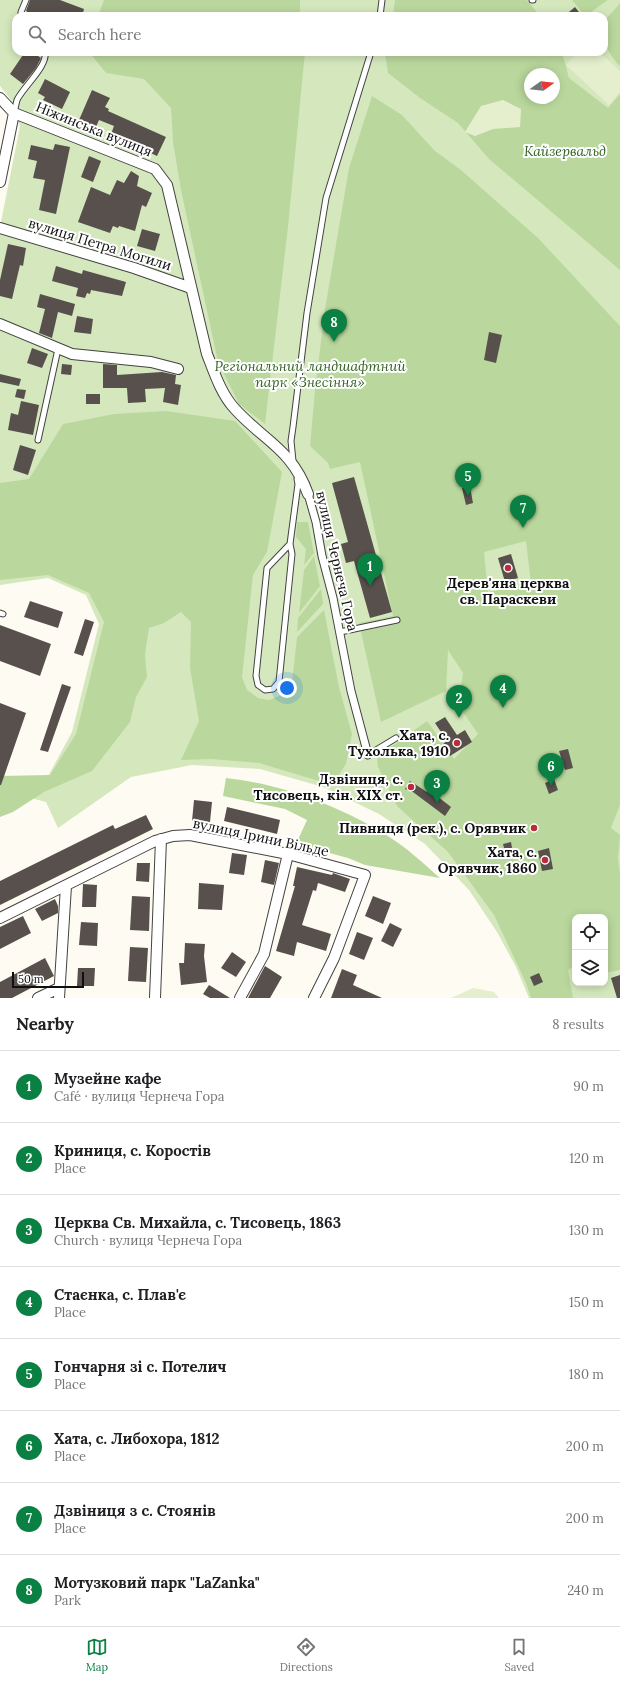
<!DOCTYPE html>
<html lang="en">
<head>
<meta charset="utf-8">
<style>
	:root { --surface:#fff; --page:#f2f2f2; --text:#202124; --muted:#757577; --line:#e0e0e0; --accent:#0b8043 }
	body { margin:0; font-family:Lora,serif; background:var(--page); color:var(--text) }
	.controls { position:absolute; right:12px; bottom:12px; display:grid; overflow:hidden; border-radius:8px; box-shadow:0 2px 10px #0003 }
	.controls button { width:36px; height:36px; display:grid; place-items:center; padding:0; border:0; border-bottom:1px solid var(--line); background:var(--surface); color:var(--text); font:20px sans-serif }
	.compass { position:absolute; left:524px; top:68px; width:36px; height:36px; border-radius:50%; background:var(--surface); box-shadow:0 2px 10px #0003; rotate:75deg }
	.scale { position:absolute; left:12px; bottom:10px; width:72px; box-sizing:border-box; padding-left:4px; border:2px solid #0f0f0f; border-top:0; font-size:11px; line-height:14px; white-space:nowrap; color:#0f0f0f; -webkit-text-stroke:3px #fff; paint-order:stroke }
	.you { position:absolute; left:287px; top:688px; width:14px; height:14px; margin:-10px; border:3px solid #fff; border-radius:50%; background:#1a73e8; box-shadow:0 0 0 6px #1a73e833 }
	.badge { display:grid; place-items:center; width:26px; height:26px; border-radius:50%; background:var(--accent); color:#fff; font-size:13px; font-weight:700 }
	.pin { position:absolute; translate:-50% -33px; filter:drop-shadow(0 1px 2px #0008) }
	.pin::after { content:''; position:absolute; top:21px; width:14px; height:12px; background:inherit; clip-path:polygon(0 0,100% 0,50% 100%) }
	.list { margin:0; padding:0; list-style:none }
	h2 { display:flex; justify-content:space-between; align-items:center; height:52px; margin:0; padding:0 16px; font-size:17px }
	h2 small { font-size:13px; font-weight:400; color:var(--muted) }
	.list li { display:grid; grid-template-columns:26px 1fr auto; gap:12px; align-items:center; box-sizing:border-box; height:72px; padding:0 16px; border-top:1px solid var(--line) }
	.list b { display:block; font-size:15px; white-space:nowrap }
	.list p { margin:0; font-size:13px; white-space:nowrap; color:var(--muted) }
	.list em { font-size:13px; font-style:normal; color:var(--muted) }
	.icon { flex:none; width:22px; height:22px; fill:none; stroke:currentColor; stroke-width:2; stroke-linecap:round; stroke-linejoin:round }
	.map { position:relative; flex:none; width:620px; height:998px; overflow:hidden }
	.search { position:absolute; background:var(--surface); box-shadow:0 2px 10px #0003; left:12px; right:12px; top:12px; height:44px; display:flex; align-items:center; gap:10px; box-sizing:border-box; padding:0 14px; border-radius:12px; color:var(--muted); font-size:15px }
	.sheet { height:628px; background:var(--surface) }
	nav { display:flex; justify-content:space-around; align-items:center; box-sizing:border-box; height:56px; border-top:1px solid var(--line); background:var(--surface); font-size:11px; color:var(--muted) }
	nav a { display:grid; justify-items:center; gap:2px }
	nav .on { color:var(--accent) }
	.map>svg:first-child { display:block }
	.green { fill:#d5e8bd; fill-rule:evenodd }
	.forest { fill:#bad89d; fill-rule:evenodd }
	.pitch { fill:#e5efce }
	.building { fill:#57504c }
	.lines { fill:none; stroke-linecap:round; stroke-linejoin:round }
	.service-casing { stroke:#424242; stroke-width:7 }
	.pedestrian-casing { stroke:#424242; stroke-width:9 }
	.minor-casing { stroke:#424242; stroke-width:12 }
	.service { stroke:#fff; stroke-width:5 }
	.pedestrian { stroke:#fff; stroke-width:7 }
	.minor { stroke:#fff; stroke-width:10 }
	.poi-dot { fill:#b92d3b; stroke:#fff; stroke-width:1.5 }
	.labels { text-anchor:middle; dominant-baseline:central; stroke-width:4; stroke-linejoin:round; paint-order:stroke }
	.street-label { font-size:14px; fill:#0f0f0f; stroke:#fff }
	.park-label { font-size:14px; font-style:italic; fill:#336422; stroke:#fff }
	.poi-label { font-size:14px; font-weight:bold; fill:#0f0f0f; stroke:#fff; text-anchor:end }
</style>
</head>
<body>
<div class="map">
<svg width="620" height="998" viewBox="0 0 620 998">
	<rect width="100%" height="100%" fill="#fefbf2"/>
	<!-- green -->
	<path class="green" d="M0,0H620V998H529L516,967L497,932L469,890L425,844L379,814L323,787L260,769L192,765L131,777L58,828L46,802L31,798L0,775L45,782L72,732L99,624L86,595L48,578L0,585V227L20,126L11,100L0,86ZM16,16H604V52H16ZM530,74H554V98H530ZM575,917H605V983H575Z"/>
	<!-- forest -->
	<path class="forest" d="M104,0H300V16H98Z
		M395,0H527L540,16H393Z
		M572,0H608L585,16Z
		M620,3V66C610,57 599,37 604,23C606,17 616,9 620,3Z
		M89,52H305L288,227L265,424L239,404L218,362L181,190L173,142L171,108L144,79L106,73Z
		M385,52H562L569,78L608,108L620,94V270L489,159L458,123L420,98L388,73ZM530,74H554V98H530Z
		M372,96L402,115L435,151L461,170L538,238L620,326V805L611,828L620,835L618,859L620,874V970L605,973V917H575V965L568,970L573,998H531L526,983L494,915L448,852L397,806L378,767L377,757L427,721L454,759L478,734L458,705L463,673L448,650L446,691L381,722L359,623L393,616L360,462L330,469L328,463L310,446L315,390L325,309L349,168ZM526,541L531,584L488,592L484,552Z
		M166,411L235,421L282,472L267,552L253,575L242,677L247,690L258,698L269,700L281,695L292,683L297,637L324,610L339,687L352,734L346,764L332,785L259,763L211,759L181,760L199,721L190,668L191,622L181,612L164,623L149,628L145,654L147,677L136,697L130,722L92,771L44,792L13,812L0,817V776L50,775L76,734L104,622L89,593L48,575L0,580V483L29,479L63,424L114,414Z
		M297,522H308L314,553L304,565L306,549L296,537Z
		M314,556L320,586L299,613L304,570Z
		M321,589L323,604L297,632L298,618Z
		M226,778C281,784 340,806 388,836C407,848 423,863 440,878L365,865L348,858L296,844L307,820L285,809L223,796Z"/>
	<!-- pitch -->
	<path class="pitch" d="M578,52H599L620,71V92L609,105L566,65Z
		M503,100L521,109L520,127L493,129L475,136L465,132L481,106Z
		M473,988L494,992L499,998H451Z"/>
	<!-- building -->
	<path class="building" d="M30,0H60L84,9L82,16H28L29,13L26,11Z
		M575,7L582,16H564Z
		M25,52H32L41,58L36,68L23,84L10,74Z
		M45,79L70,92L62,109L43,100L45,97L38,93Z
		M92,90L110,98L105,107L109,109L108,111L166,137L157,156L111,134L114,126L99,120L96,127L79,120Z
		M55,144L70,147L56,214L39,210L45,180L33,178L37,161L28,159L31,145L53,150Z
		M89,156L101,161L93,182L81,177Z
		M131,171L139,176L137,186L152,193L146,207L142,205L135,231L119,226L118,228L113,226L110,233L78,222L91,187L110,195L117,180L124,183Z
		M142,229L160,234L155,251L137,246Z
		M8,244L26,248L23,266L20,265L12,299L0,296V280Z
		M56,266L82,274L83,270L126,282L122,296L91,290L90,294L87,293L85,298L76,296L78,288L52,281Z
		M40,294L75,304L72,316L58,312L52,338L39,333L45,309L37,307Z
		M77,316L93,319L91,334L74,332Z
		M489,332L502,335L496,363L484,360Z
		M32,348L48,354L42,368L27,363Z
		M62,364L72,365L71,375L61,374Z
		M103,364L117,365V375L162,372L176,375L175,384L181,385L178,405L163,402L165,388L145,389L146,402L128,403L127,388H103Z
		M0,374L21,379L19,386L0,382Z
		M17,389L26,390L24,399L15,397Z
		M86,394H100V404H86Z
		M21,401L39,405L33,435L8,430L11,413L18,415Z
		M20,445L36,450L28,475L13,470Z
		M354,477L392,612L370,618L354,561L346,563L341,544L348,542L332,483Z
		M470,487L473,503L466,505L462,488Z
		M511,554L518,578L505,582L498,558Z
		M30,601L63,612L58,628L24,617Z
		M85,619L94,622L83,656L74,653Z
		M0,625L51,644L40,676L0,661Z
		M62,684L71,687L48,752L40,750Z
		M0,703L26,713L1,785H0Z
		M445,717L457,735L465,730L472,742L450,756L443,744L447,741L435,723Z
		M568,749L573,768L565,770L559,751Z
		M554,779L558,790L549,794L545,783Z
		M410,781L427,792L428,789L451,807L445,816L413,792L405,789Z
		M194,800L212,802L210,822L192,821Z
		M227,807L280,820L277,834L224,821Z
		M146,815L153,829L0,905V881L113,825L115,829Z
		M511,842L513,854L506,856L503,844Z
		M549,848L553,869L542,871L538,851Z
		M232,853L247,855L244,875L229,873Z
		M265,860L279,863L274,885L261,882Z
		M137,863H150L149,882L136,881Z
		M297,867L332,875L333,873L350,879L345,892L318,883L316,891L313,890L302,925L331,934L326,951L297,942L294,956L276,951L295,886H293Z
		M199,883L224,885L222,910L198,909Z
		M83,884L97,885L96,907H82Z
		M132,896L150,897L149,931L130,930Z
		M373,896L391,903L383,924L365,916Z
		M55,899L58,906V913L42,921L35,909Z
		M23,916L31,933L0,949V927Z
		M81,922L98,923L97,946L79,945Z
		M390,923L402,929L393,947L381,941Z
		M357,932L373,938L364,960L349,954Z
		M185,943L205,944L204,956L207,982L181,985L179,963H184Z
		M130,947L148,948L146,982L128,981Z
		M232,952L246,962L236,977L221,968Z
		M45,958L54,976L12,998H0V982Z
		M265,966L282,977L270,998H248Z
		M78,968H95L94,986H77Z
		M342,969L357,975L353,985L382,998H331Z
		M539,973L543,982L534,986L530,977Z
		M620,975V998H617L611,978Z
		M209,985L230,998H210L203,994Z"/>
	<g class="lines">
		<!-- service casing -->
		<g class="service-casing">
			<path id="service" d="M532,0H533
				M21,16V12L26,0
				M380,16L382,0
				M14,113C15,109 16,104 17,100C23,87 48,66 45,52
				M38,440L58,349
				M293,461L291,441L293,427L307,313L326,198L371,52
				M290,544L267,568L256,676L258,685L265,690L273,689L279,682L292,554L290,544L298,484L297,479
				M0,613L3,614
				M340,632L397,620
				M368,755L396,738"/>
		</g>
		<!-- pedestrian casing -->
		<g class="pedestrian-casing">
			<path id="pedestrian" d="M308,494L316,522L322,556L333,598L351,691L368,755"/>
		</g>
		<!-- minor casing -->
		<g class="minor-casing">
			<path id="minor" d="M0,98L14,113L155,169L167,185L207,354C214,372 221,394 235,409C264,441 292,449 308,494
				M0,182L14,113
				M0,228L134,268L191,288
				M0,324L72,354L151,362L178,369
				M0,918L155,841L173,836L190,835L288,854L365,875L334,958L314,998
				M38,998L59,988
				M59,998L66,886
				M155,998L161,839
				M240,998L264,954L288,854"/>
		</g>
		<!-- service -->
		<use href="#service" class="service"/>
		<!-- pedestrian -->
		<use href="#pedestrian" class="pedestrian"/>
		<!-- minor -->
		<use href="#minor" class="minor"/>
	</g>
	<!-- markers -->
	<g class="poi-dot">
		<circle cx="508" cy="568" r="4"/>
		<circle cx="457" cy="743" r="4"/>
		<circle cx="411" cy="787" r="4"/>
		<circle cx="534" cy="828" r="4"/>
		<circle cx="545" cy="860" r="4"/>
	</g>
	<g class="labels">
		<!-- street labels -->
		<g class="street-label">
			<text transform="translate(94 129) rotate(22)">Ніжинська вулиця</text>
			<text transform="translate(100 244) rotate(17)">вулиця Петра Могили</text>
			<text transform="translate(337 561) rotate(77)">вулиця Чернеча Гора</text>
			<text transform="translate(261 837) rotate(12)">вулиця Ірини Вільде</text>
		</g>
		<!-- park labels -->
		<g class="park-label">
			<text x="565" y="151">Кайзервальд</text>
			<text x="310" y="366">Регіональний ландшафтний<tspan x="310" dy="16">парк «Знесіння»</tspan></text>
		</g>
		<!-- poi labels -->
		<g class="poi-label">
			<text x="508" y="583" text-anchor="middle">Дерев'яна церква<tspan x="508" dy="16">св. Параскеви</tspan></text>
			<text x="449" y="735">Хата, с.<tspan x="449" dy="16">Тухолька, 1910</tspan></text>
			<text x="403" y="779">Дзвіниця, с.<tspan x="403" dy="16">Тисовець, кін. XIX ст.</tspan></text>
			<text x="526" y="828">Пивниця (рек.), с. Орявчик</text>
			<text x="537" y="852">Хата, с.<tspan x="537" dy="16">Орявчик, 1860</tspan></text>
		</g>
	</g>
</svg>
<div class="controls">
<button><svg class="icon" aria-label="locate" viewBox="0 0 24 24"><circle cx="12" cy="12" r="6"/><path d="M12 2v4M12 18v4M2 12h4M18 12h4"/></svg></button>
<button><svg class="icon" aria-label="layers" viewBox="0 0 24 24"><path d="M12 4l9 5-9 5-9-5zM3 14l9 5 9-5"/></svg></button>
</div>
<svg class="compass" viewBox="-18 -18 36 36"><path d="M0-13l5 13h-10z" fill="#e53935"/><path d="M0 13l5-13h-10z" fill="#757577"/></svg>
<div class="scale">50 m</div>
<div class="you"></div>
<div class="pin badge" style="left:370px;top:586px">1</div>
<div class="pin badge" style="left:459px;top:718px">2</div>
<div class="pin badge" style="left:437px;top:803px">3</div>
<div class="pin badge" style="left:503px;top:708px">4</div>
<div class="pin badge" style="left:468px;top:496px">5</div>
<div class="pin badge" style="left:551px;top:786px">6</div>
<div class="pin badge" style="left:523px;top:528px">7</div>
<div class="pin badge" style="left:334px;top:342px">8</div>
<div class="search"><svg class="icon" aria-label="search" viewBox="0 0 24 24"><circle cx="10" cy="10" r="6"/><path d="M15 15l6 6"/></svg>Search here</div>
</div>
<section class="sheet">
<h2>Nearby<small>8 results</small></h2>
<ul class="list">
<li><span class="badge">1</span><div><b>Музейне кафе</b><p>Café · вулиця Чернеча Гора</p></div><em>90 m</em></li>
<li><span class="badge">2</span><div><b>Криниця, с. Коростів</b><p>Place</p></div><em>120 m</em></li>
<li><span class="badge">3</span><div><b>Церква Св. Михайла, с. Тисовець, 1863</b><p>Church · вулиця Чернеча Гора</p></div><em>130 m</em></li>
<li><span class="badge">4</span><div><b>Стаєнка, с. Плав'є</b><p>Place</p></div><em>150 m</em></li>
<li><span class="badge">5</span><div><b>Гончарня зі с. Потелич</b><p>Place</p></div><em>180 m</em></li>
<li><span class="badge">6</span><div><b>Хата, с. Либохора, 1812</b><p>Place</p></div><em>200 m</em></li>
<li><span class="badge">7</span><div><b>Дзвіниця з с. Стоянів</b><p>Place</p></div><em>200 m</em></li>
<li><span class="badge">8</span><div><b>Мотузковий парк &quot;LaZanka&quot;</b><p>Park</p></div><em>240 m</em></li>
</ul>
</section>
<nav>
<a class="on"><svg class="icon" aria-label="map" viewBox="0 0 24 24"><path d="M3 6l6-2 6 2 6-2v14l-6 2-6-2-6 2zM9 4v14M15 6v14"/></svg>Map</a>
<a><svg class="icon" aria-label="directions" viewBox="0 0 24 24"><path d="M12 3l9 9-9 9-9-9zM9 14v-3h6M13 9l2 2-2 2"/></svg>Directions</a>
<a><svg class="icon" aria-label="saved" viewBox="0 0 24 24"><path d="M7 4h10v16l-5-4-5 4z"/></svg>Saved</a>
</nav>
</body>
</html>
